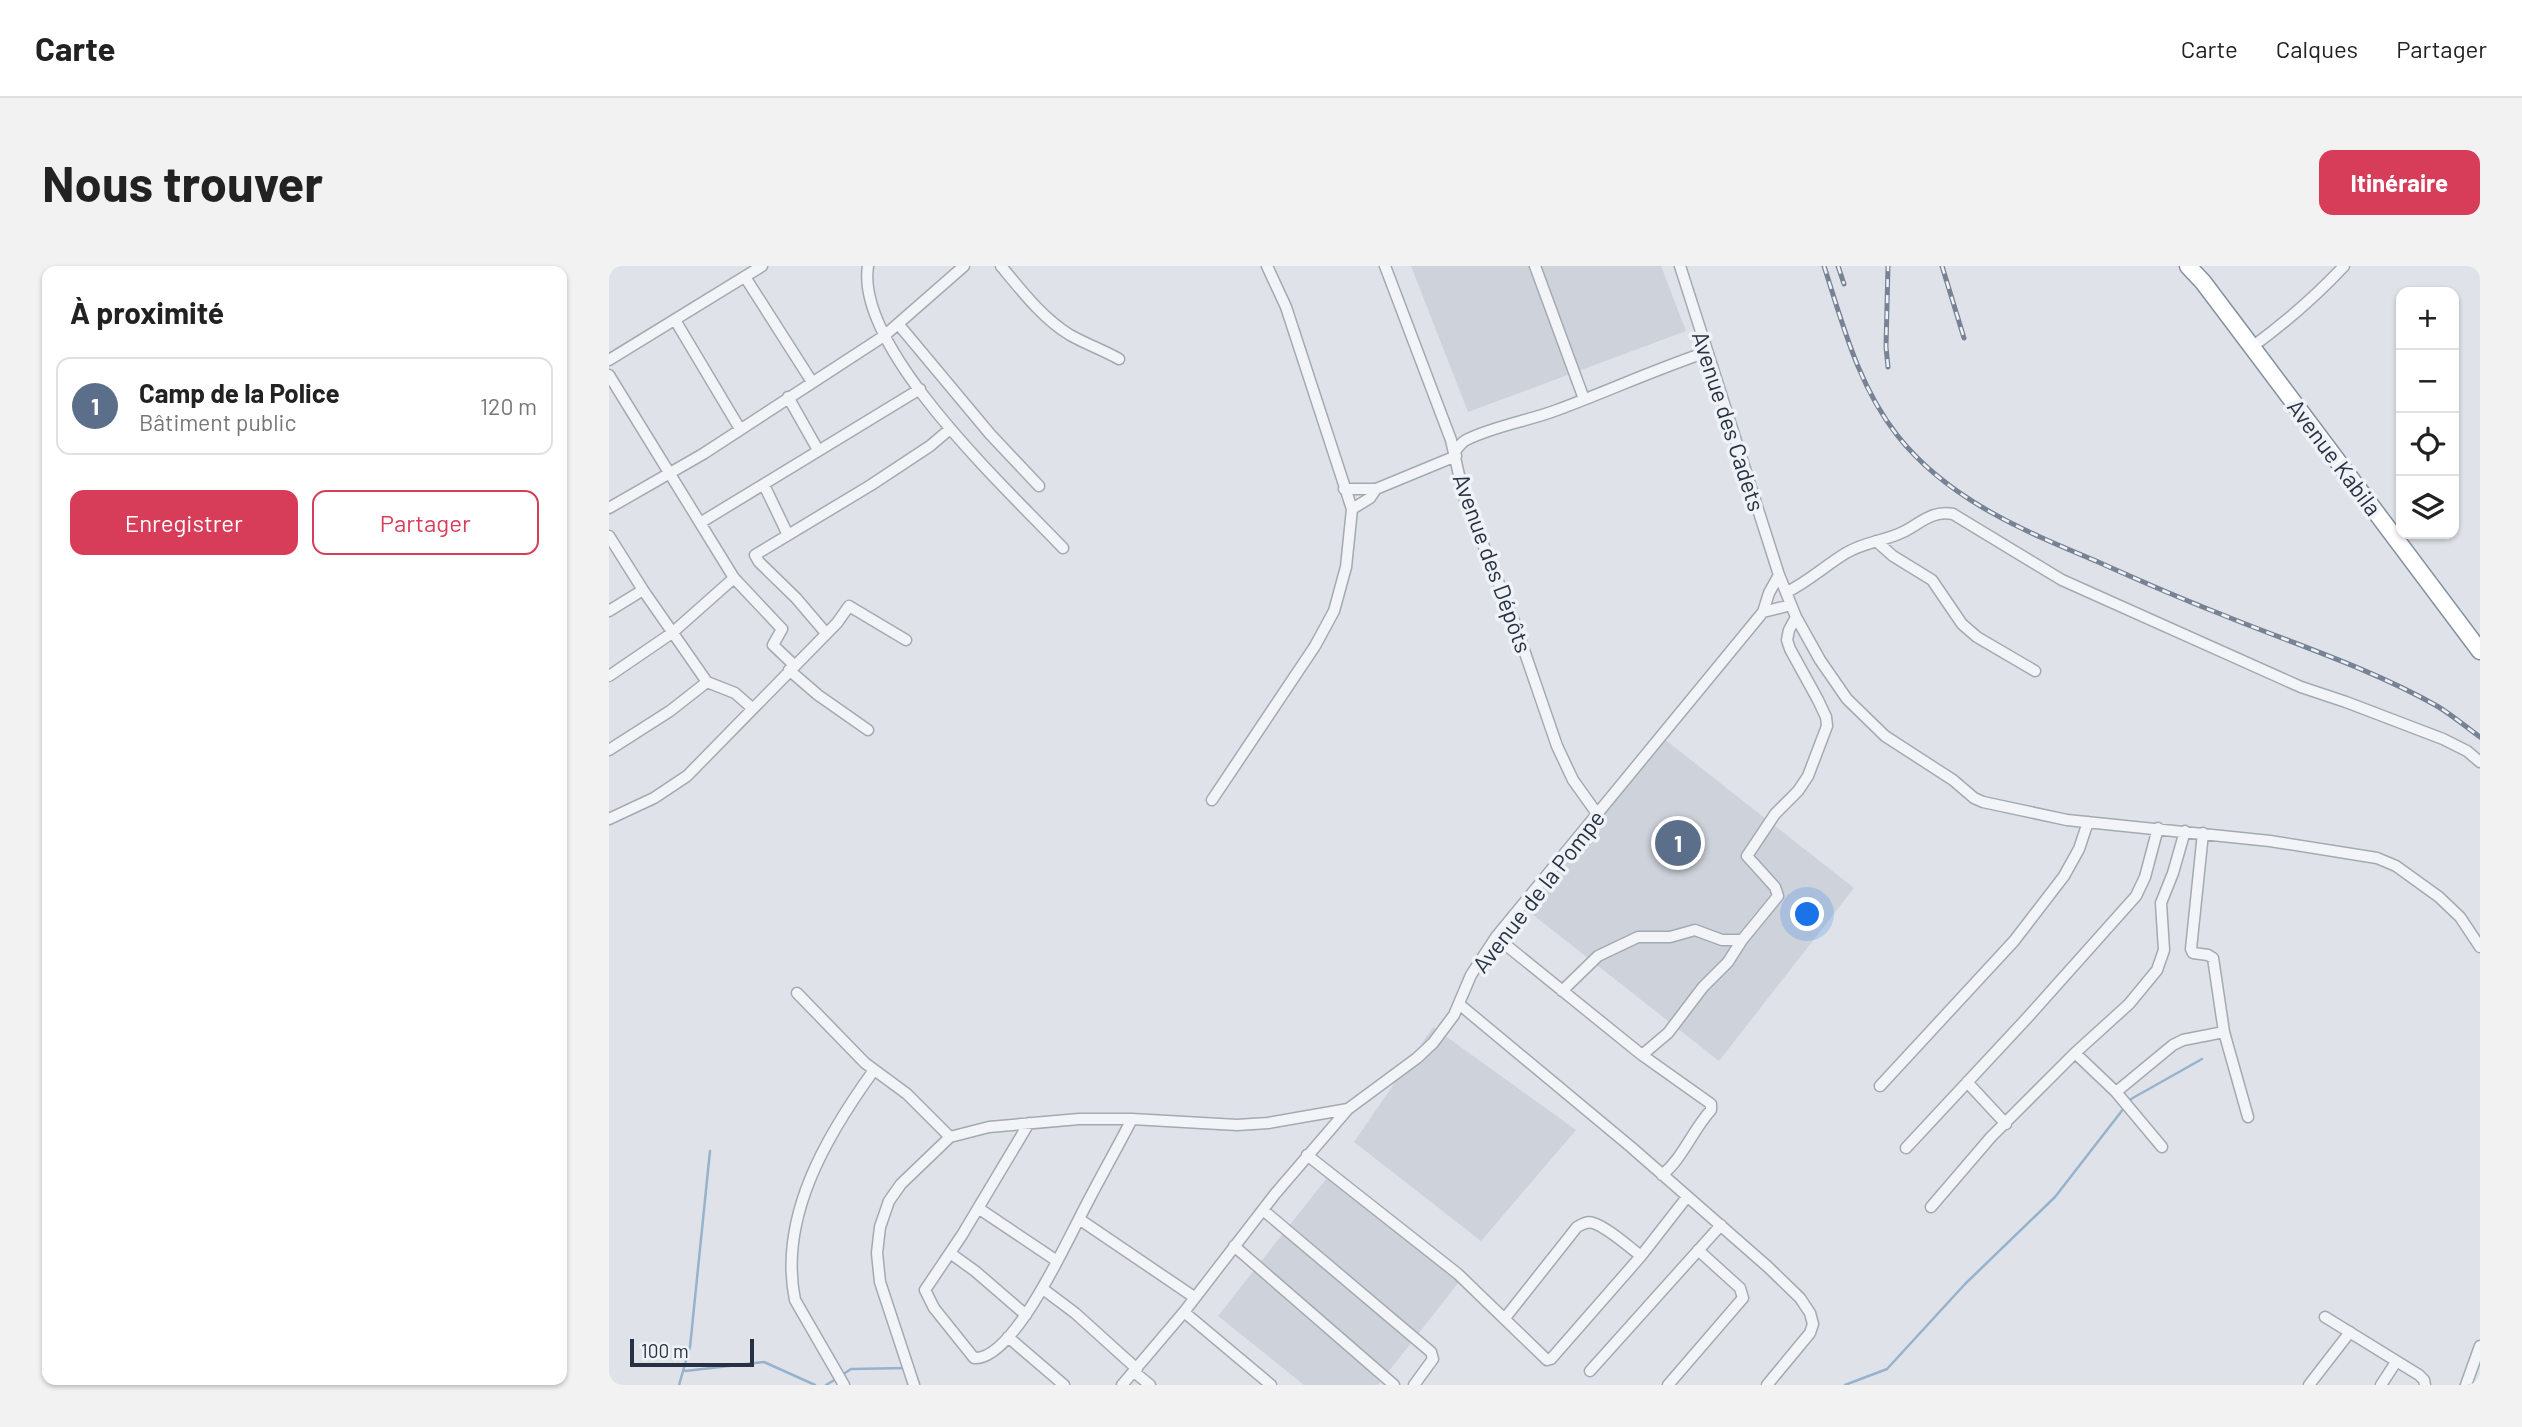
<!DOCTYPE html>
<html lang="fr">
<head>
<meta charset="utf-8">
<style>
	:root { --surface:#fff; --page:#f2f2f2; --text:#222; --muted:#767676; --line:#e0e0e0; --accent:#d73c58 }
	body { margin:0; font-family:Barlow,sans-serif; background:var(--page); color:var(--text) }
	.controls { position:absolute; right:21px; top:21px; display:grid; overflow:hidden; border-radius:14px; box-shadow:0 2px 5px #0004 }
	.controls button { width:63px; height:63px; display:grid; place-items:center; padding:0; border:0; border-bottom:2px solid var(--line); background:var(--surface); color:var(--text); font:35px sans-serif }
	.scale { position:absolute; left:21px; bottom:18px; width:124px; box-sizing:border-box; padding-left:7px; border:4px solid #273141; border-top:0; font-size:19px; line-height:24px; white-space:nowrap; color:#273141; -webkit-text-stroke:5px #eff2f7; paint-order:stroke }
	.you { position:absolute; left:1199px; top:649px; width:24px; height:24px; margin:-18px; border:5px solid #fff; border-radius:50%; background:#1a73e8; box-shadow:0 0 0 10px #1a73e833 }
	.badge { display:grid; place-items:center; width:46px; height:46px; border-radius:50%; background:var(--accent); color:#fff; font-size:23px; font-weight:700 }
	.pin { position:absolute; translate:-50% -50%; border:4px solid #fff; box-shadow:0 2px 7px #0006 }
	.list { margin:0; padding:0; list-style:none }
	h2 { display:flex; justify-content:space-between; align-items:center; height:91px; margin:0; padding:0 28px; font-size:30px }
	h2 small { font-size:23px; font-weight:400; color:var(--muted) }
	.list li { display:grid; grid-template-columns:46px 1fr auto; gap:21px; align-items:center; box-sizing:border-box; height:98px; margin:0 14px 14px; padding:0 14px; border:2px solid var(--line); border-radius:14px }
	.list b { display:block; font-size:26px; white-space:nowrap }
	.list p { margin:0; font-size:23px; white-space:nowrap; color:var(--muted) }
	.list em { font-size:23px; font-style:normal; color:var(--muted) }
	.actions { display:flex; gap:14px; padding:21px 28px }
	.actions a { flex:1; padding:16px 0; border:2px solid var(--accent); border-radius:14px; text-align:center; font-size:24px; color:var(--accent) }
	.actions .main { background:var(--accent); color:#fff }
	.icon { flex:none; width:38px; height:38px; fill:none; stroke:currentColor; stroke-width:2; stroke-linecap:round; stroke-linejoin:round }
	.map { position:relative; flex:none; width:1871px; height:1119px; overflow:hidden; border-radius:14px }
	header { display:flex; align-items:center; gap:42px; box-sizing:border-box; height:98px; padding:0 35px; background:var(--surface); border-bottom:2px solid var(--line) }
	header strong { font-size:33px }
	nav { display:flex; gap:38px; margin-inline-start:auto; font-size:24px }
	.intro { display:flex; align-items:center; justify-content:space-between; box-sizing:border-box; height:168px; padding:0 42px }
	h1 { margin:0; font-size:49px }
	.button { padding:18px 32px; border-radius:14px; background:var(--accent); color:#fff; font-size:24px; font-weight:700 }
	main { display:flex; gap:42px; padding:0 42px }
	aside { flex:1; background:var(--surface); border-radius:14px; box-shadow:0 2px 5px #0004 }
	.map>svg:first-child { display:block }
	.built { fill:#cdd2db }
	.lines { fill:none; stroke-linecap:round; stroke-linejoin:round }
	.stream { stroke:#97b2cc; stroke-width:2.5 }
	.minor-casing { stroke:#a4aab3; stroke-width:13 }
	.trunk-casing { stroke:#8591a1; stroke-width:19 }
	.minor { stroke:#f2f4f7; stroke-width:10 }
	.trunk { stroke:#fff; stroke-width:16 }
	.rail-casing { stroke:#778394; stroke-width:5 }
	.rail { stroke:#eff2f7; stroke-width:2.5; stroke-dasharray:8; stroke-linecap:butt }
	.labels { text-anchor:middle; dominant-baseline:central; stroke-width:7; stroke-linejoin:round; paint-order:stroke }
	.street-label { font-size:23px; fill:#273141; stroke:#eff2f7 }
</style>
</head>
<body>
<header>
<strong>Carte</strong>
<nav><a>Carte</a><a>Calques</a><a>Partager</a></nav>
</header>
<div class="intro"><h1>Nous trouver</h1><a class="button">Itinéraire</a></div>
<main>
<aside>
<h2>À proximité<small></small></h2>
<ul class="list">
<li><span class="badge" style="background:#5c6f8a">1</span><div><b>Camp de la Police</b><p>Bâtiment public</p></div><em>120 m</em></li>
</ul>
<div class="actions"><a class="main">Enregistrer</a><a>Partager</a></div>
</aside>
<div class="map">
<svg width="1871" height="1119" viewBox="0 0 1871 1119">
	<rect width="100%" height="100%" fill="#dfe3e9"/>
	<!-- built -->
	<path class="built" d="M802,0H1052L1077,65L859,146Z
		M1054,472L1245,622L1110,795L919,645Z
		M824,761L967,864L872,975L745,876Z
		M725,903L857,1007L769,1119H695L609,1050Z"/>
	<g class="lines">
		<!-- stream -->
		<path class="stream" d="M76,1105L155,1096L206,1119
			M233,1109L242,1103L298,1102
			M70,1119L81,1081L101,885
			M217,1119L227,1113
			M1236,1119L1278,1103L1356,1018L1446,931L1522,833L1593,793"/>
		<!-- minor casing -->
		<g class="minor-casing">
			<path id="minor" d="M259,0C246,83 399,224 454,282
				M392,0C412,24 434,53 461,69C477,78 494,84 510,93
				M776,0L842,174L855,231L905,355L948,480L964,514L989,549
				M926,0L975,133
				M1071,0L1170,309L1187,351L1211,394L1238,433L1276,470L1344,514L1365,532L1374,536L1458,554L1661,575L1768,592L1787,600L1830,631L1851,651L1871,681
				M136,11L203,116
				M66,54L131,163
				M290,59L381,168L430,220
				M1643,81C1677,56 1707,30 1735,0
				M0,94L153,0
				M0,109L125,312L173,363L164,379L185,399
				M179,131L209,184
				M846,186C849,181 852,177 857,174C885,160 919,155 948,144C999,125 1047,103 1098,86
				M155,219L179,269
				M735,223H767L847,190
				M0,242L94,188L275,70L355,0
				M743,243L761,232L767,223
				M91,257L311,123
				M0,270L34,324L98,416L126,427L143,442
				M1267,275L1284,290L1323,314L1353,358L1368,371L1426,405
				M1178,326C1200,315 1217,299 1237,287C1255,276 1276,275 1294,266C1312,257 1323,244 1344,248L1453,314L1692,421L1737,436L1834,473L1858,485L1871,496
				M0,345L34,324
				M1154,346L1182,339
				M216,366L187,332L150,296L146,289L262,219L321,180L341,163
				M180,404L209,429L259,464
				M0,410L63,367L125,312
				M0,484L61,445L98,416
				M603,534L706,380L725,345L737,301L743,243L677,41L658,0
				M0,553L45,532L78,510L228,357L240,340L297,374
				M1594,567L1582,683L1584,687L1599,689L1604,692L1615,766L1639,851
				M887,671L1033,789L1102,838V844C1083,865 1074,892 1053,909
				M953,725L989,690L1029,671H1061L1086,664L1113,674H1133
				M188,727L256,797L298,828L341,871
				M850,738L1022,881L1159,1001L1191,1032L1201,1047L1204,1058L1201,1067L1158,1119
				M1466,787L1507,826L1553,881
				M1033,789L1059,767L1094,721L1119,696L1133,674L1169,630L1166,621L1138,590L1166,548L1189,525L1199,510L1218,460L1217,451L1209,434L1181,383L1178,374L1180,364L1187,351
				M1358,816L1397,858
				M1271,820L1405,675L1455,610L1470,583L1479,556
				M1507,826L1564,779L1574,774L1615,766
				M420,857L353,969L316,1024L325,1042L365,1092C403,1095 454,983 470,953C487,919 506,886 523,853
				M1297,882L1419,751L1527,630L1536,611L1549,562
				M698,889L849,1008L938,1094L942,1093L1032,990L1078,931
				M1322,941L1382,871L1466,787L1520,738L1548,704L1555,684L1552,637L1564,607L1576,565
				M369,942L448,995
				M654,944L822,1086L824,1093L805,1119
				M470,953L585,1031
				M625,980L785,1119
				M341,987L366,1005L417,1049
				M434,1023L466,1047L528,1103
				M575,1046L662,1119
				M1716,1051L1810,1109L1815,1114L1816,1119
				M896,1052L968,961C973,958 978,955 984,957C998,961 1020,981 1032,990
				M399,1071L455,1119
				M981,1105L1112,959
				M525,1106L541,1119
				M235,1119L186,1034C169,951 218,869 265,804
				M305,1119L271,1016L268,987L271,961L280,935L292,918L341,871L380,861L470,853H523L628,859L659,857L739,843
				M513,1119L575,1046L666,928L739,843L808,792L824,777L845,749L862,709L887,671L1154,346L1160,327L1170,309
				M1059,1119L1134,1032L1131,1022L1089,984
				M1700,1119L1741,1066
				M1772,1119L1787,1096
				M1857,1119L1871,1080"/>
		</g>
		<!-- trunk casing -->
		<g class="trunk-casing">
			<path id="trunk" d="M1579,0L1594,16L1643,81L1871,385"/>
		</g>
		<!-- minor -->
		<use href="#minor" class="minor"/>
		<!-- trunk -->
		<use href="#trunk" class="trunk"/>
		<!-- rail casing -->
		<g class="rail-casing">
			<path id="rail" d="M1215,0C1234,59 1249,119 1288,169C1338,233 1415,265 1487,295C1527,313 1568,331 1609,347C1682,377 1759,401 1828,440C1843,449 1857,461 1871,471
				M1229,0L1235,18
				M1333,0L1355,72
				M1279,101L1277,81L1279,0"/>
		</g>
		<!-- rail -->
		<use href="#rail" class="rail"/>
	</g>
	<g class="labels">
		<!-- street labels -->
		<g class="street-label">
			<text transform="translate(1120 155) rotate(72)">Avenue des Cadets</text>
			<text transform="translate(1726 191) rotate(53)">Avenue Kabila</text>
			<text transform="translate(884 297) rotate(70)">Avenue des Dépôts</text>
			<text transform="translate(929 625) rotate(-52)">Avenue de la Pompe</text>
		</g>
	</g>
</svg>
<div class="controls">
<button>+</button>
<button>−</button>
<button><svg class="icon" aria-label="locate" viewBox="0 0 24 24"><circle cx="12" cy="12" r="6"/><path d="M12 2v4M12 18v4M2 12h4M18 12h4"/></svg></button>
<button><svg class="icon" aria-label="layers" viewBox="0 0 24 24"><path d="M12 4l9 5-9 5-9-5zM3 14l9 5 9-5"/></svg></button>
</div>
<div class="scale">100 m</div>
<div class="you"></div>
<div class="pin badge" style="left:1069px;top:577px;background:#5c6f8a">1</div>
</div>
</main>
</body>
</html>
